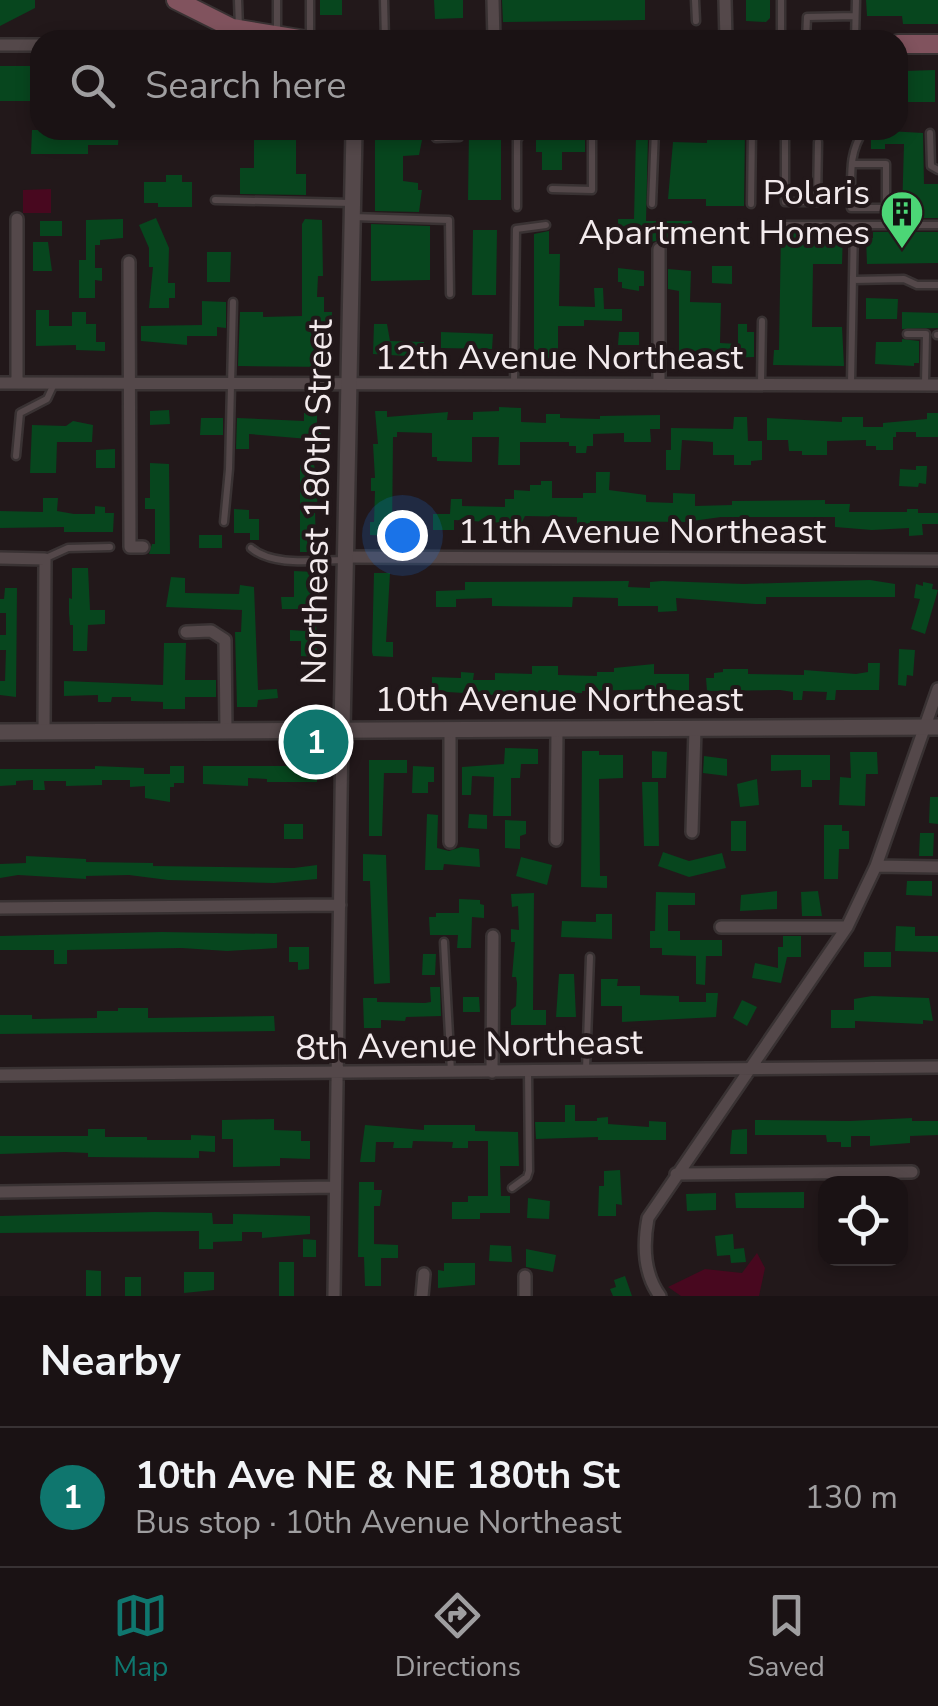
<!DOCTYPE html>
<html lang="en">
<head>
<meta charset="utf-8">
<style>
	:root { --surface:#1a1214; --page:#272022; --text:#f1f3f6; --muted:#9f9ea0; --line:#383234; --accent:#0f766e }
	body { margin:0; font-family:"Nunito Sans",sans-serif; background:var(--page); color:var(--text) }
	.controls { position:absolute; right:30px; bottom:30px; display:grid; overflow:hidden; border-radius:20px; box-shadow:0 5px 15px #0003 }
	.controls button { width:90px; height:90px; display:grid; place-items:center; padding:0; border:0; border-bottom:2px solid var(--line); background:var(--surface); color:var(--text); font:50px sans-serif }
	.you { position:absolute; left:402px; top:535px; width:35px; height:35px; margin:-25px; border:8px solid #fff; border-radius:50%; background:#1a73e8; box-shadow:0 0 0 15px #1a73e833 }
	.badge { display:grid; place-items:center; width:65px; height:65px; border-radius:50%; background:var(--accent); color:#fff; font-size:32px; font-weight:700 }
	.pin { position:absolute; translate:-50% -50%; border:5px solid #fff; box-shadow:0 2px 10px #0006 }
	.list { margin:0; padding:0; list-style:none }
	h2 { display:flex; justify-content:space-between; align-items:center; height:130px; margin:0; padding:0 40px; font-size:42px }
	h2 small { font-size:32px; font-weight:400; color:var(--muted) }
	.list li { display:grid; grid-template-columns:65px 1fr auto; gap:30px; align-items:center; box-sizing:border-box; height:140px; padding:0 40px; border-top:2px solid var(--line) }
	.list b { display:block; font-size:38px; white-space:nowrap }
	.list p { margin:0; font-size:32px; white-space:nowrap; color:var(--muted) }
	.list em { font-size:32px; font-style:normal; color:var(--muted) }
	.icon { flex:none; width:55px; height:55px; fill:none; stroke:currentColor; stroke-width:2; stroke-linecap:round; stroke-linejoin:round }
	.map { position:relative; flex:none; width:938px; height:1296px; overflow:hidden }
	.search { position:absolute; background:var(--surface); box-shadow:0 5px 15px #0003; left:30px; right:30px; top:30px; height:110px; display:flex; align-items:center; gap:25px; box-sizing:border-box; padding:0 35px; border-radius:30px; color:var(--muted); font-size:38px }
	.sheet { height:270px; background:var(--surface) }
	nav { display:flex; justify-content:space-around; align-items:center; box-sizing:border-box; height:140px; border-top:2px solid var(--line); background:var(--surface); font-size:28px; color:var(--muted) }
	nav a { display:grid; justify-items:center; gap:5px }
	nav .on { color:var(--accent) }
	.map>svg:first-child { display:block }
	.green { fill:#48081f }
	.building { fill:#07461e }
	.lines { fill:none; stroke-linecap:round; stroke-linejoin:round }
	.service-casing { stroke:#393233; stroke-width:11 }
	.minor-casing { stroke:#393233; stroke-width:16 }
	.tertiary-casing { stroke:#393233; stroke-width:20 }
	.secondary-casing { stroke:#393233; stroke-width:22 }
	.service { stroke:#54484a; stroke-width:6 }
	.minor { stroke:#54484a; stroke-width:11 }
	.tertiary { stroke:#54484a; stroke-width:15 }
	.secondary { stroke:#81535e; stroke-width:18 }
	.labels { text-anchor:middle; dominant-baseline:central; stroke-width:8; stroke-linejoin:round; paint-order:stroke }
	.poi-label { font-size:35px; fill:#f3ebed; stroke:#22181a; text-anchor:end }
	.street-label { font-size:35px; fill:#f3ebed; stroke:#22181a }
</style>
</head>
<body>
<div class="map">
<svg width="938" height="1296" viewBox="0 0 938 1296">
	<rect width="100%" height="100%" fill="#22181a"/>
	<!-- green -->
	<path class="green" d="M51,189V213H23V190Z
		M757,1253L765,1268L759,1296H681L668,1287L705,1269L742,1273Z"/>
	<!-- building -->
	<path class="building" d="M0,0H35V8L0,26Z
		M320,0H342V15H320Z
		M434,0H463V18L435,19Z
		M502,0H645V20L503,22Z
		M746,0H770V18L766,22L746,21Z
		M866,0H938V24H903L902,16H867Z
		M0,66H40V101H0Z
		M935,70V102H898V93H905L904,71Z
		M32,130H119L118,145H88V154H31Z
		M254,130H296V174H306V195L240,194V168H254Z
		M375,130H419V135H423L419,155L403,156V181L418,183V190H422L419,212L375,211Z
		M469,130H501V200H468Z
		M536,130H585V152H562V170H542V152H536Z
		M707,130H745L744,206H706V199H668L673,142L707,143Z
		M871,130L923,133L924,184H938V218H907V212H902L904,144H885V149H871Z
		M636,136H648L646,221H692L691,244L660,240L642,244L618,239V219H634Z
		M166,175H182V182H192V207H158V203H144V182H166Z
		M156,218L169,248L168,283H175V298H169V308H149L153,267H149V248L139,225Z
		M123,219V238L100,240V245H95V268H102V281L95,280V298H79V260H86V220Z
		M305,219L322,220L323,276H318L317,297H324V312H332L330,367L238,366L240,312H263V317L302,316V224Z
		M40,221H62V236H40Z
		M371,224L430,226V280L371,281Z
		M473,230H497L496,295H472Z
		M549,231V254H560L559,306L595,307L594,288H603L604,309H622V321L584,320V326H558V358H534V234Z
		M781,231L843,232L842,264H813L812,327H842L844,366L773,365L774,350H779Z
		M873,232H938V263L867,264L866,238H873Z
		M33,242H48L52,271H33Z
		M207,252H231L230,282H207Z
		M712,266H732V284L712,283Z
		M618,268L644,271V286H639V291L622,288V282H618Z
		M668,269L691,271L690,302L721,303L720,343L738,344V324H747V332H754V357L696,359V365H679V291L668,289Z
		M866,298L898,299L897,319H866Z
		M202,301L226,302V328L217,327V336H187V345L141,341V326L202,325Z
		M36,310H49V326H72V312H86V324H96V342H105V351L76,350V345L36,346Z
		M902,312L938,313V328L902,329Z
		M374,324H387L390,341L424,342V357L373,354Z
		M441,332L493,334L492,349L441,348Z
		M619,332H639V345H618Z
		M902,339L919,341V363H914V366L875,364L876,342H902Z
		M499,407L521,408V422L546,423V414H560V418L600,419V416L660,415V429H650L651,442H624V433L593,434V446H587L586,453H576V446H569V442H520V465H498L499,437H472V462L437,461V457H432V433L397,432V437H393L392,536L370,535V522H374L375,491H371V478H375L373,444H378L375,411H387V417L448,412L447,420H473V412L499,411Z
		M169,410L170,424L150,425V411Z
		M304,413H317V424H321V440L249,434V449H236L237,418L304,421Z
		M927,413H938V437H916V432H896V437H893V450H876V446H866V440L827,441V455H802V451H789L788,440H767V418L842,422V417H863V427H883V423L927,419Z
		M734,417H747L748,441H762V460L751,461V465H734V455H713V442L682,440L680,470H666V450H671V428L733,429Z
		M201,418H223V435H200Z
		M73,421L93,425L92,442H57L56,473H30L32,425L66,426Z
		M115,449V468H96V450Z
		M150,463L169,464L170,554H149L152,544H155V509H145V498H150Z
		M300,465H314L318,481L317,508H315L316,552H300Z
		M916,466H927L926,484L919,483L918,487L899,486L900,469L916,470Z
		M596,472H610L609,490L646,495V502L673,503V493L695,494V506L732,505V501L825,500V504H850L849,512H907V509H918V513H938V524H922L923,535L909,536V528L872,530L835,527V517H721L685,522L590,521V528H577V517L525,516L521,524L454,520V530H433V514H450L451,499H462V506L505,507V499H514V490L530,491V485H541V481H552V498H583V493H596Z
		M43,498H58L57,511L74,514H95V506L105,507V513H114L113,532H64V527L0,528V511L43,512Z
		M234,509L249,510V519H259V540H250V533H234Z
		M199,535H222V548H199Z
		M72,568H88L90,610H105V624L88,625L87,651H73V625H70L69,614V598L72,599Z
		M294,571L315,572L317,657L301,656V641H290V630L305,631V609H282L281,597H294Z
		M374,573H390L386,642H393V657L373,656L372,652Z
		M171,577L185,578V593L239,594L240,585L254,587L258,690L277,689L278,698L258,700L257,707H237L235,632H241L242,610L166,607Z
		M870,580L895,584V597H766V604H755L676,598L677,611L658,612V606H618V598L573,597L572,607L492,606V598L456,599V607H436V591L465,590V582L629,581L628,587L650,588V582L662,581L744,584Z
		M923,582L933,584L932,589L938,590L925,634L911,629L920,599L914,598L916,584L923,586Z
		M5,588H17L16,697L0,695V681H5L6,650H0V635H6V613H0V599H4Z
		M164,643H186L185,680H216V697H185V709H163V702L131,701V697H112L111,702H98V695L64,696V681L163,685Z
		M899,649L915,650L913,676L907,675L906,686L898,685Z
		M868,663H880L879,690H836L835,700H826L827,692L803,691L802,700H793V692L780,690L707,691L706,678H714V673L723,672V669H748V674L804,675V670L856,674L868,672Z
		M654,664V674H689V691L663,689L582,691V693L538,692V701H527V692H505V700H495V695L432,691V677L461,678V672L474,673L473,680H495V673L532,674V666H558V675L597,676V672H614V668Z
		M505,748L538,749V764H521L520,778H511V816H493L494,777L472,776L471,795H462V767L504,764Z
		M582,751H599V755H623V778L599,779L600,876H607V888L581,887Z
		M652,751L667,752L666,778H652Z
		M850,752H877L878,774H866L865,806L839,805L840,777L851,778Z
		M771,755H830V780H812V787H801V770L771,771Z
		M704,756L727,759V776L703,773Z
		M369,760H407V773H384L382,836H369Z
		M95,766L144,768V774H170V766H184V783H174V787H170V802L145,798V786L130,787V780H102V785L66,786V781H44L45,790H33V780L16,781V785L0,786V769H95Z
		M203,766H317V782H267V779L248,778V786L203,784Z
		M413,766L434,767V782H428V793H412Z
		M757,779L759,805L740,807L737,784Z
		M642,782H658L659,846H644Z
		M930,797H938V824L929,823Z
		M427,814L438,815L437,848L449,851L461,847L479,849L480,867L444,864L443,870H425Z
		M469,814L487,815V829L468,828Z
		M505,820L526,821V834L520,836V849L505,848Z
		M731,821H746V851H731Z
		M284,824H303V839H284Z
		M824,825H842V831H849V849H839L838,879H824Z
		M920,833H934L933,856H919Z
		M663,852L689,861L722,853L726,868L689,877L658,866Z
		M363,854L386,855L390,983L374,984L370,881H363Z
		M26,856L86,859V862L153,863V866L294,868L317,865V879L274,883L168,880L129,875L86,876V879L18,875L0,878V864L26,863Z
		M521,857L552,865L547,885L516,876Z
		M907,881H932V896L906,895Z
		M777,891V909L740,911L741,895Z
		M818,891L822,916H802L801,892Z
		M656,892L695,893V905H668V931H680V940H722V956H706L705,985L696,984V956L662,955V948H650V931H655Z
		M534,893L533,1010H546V1025H511V1010L516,1006L517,983L516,977H512L515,942H511V929L519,930L518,906L512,907L511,894Z
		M459,899L480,900V904L484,905V918L472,917L471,948H457L458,935H430L429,917H436V913H459Z
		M596,914H612V939L561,937L562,921L596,922Z
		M896,926L915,927V936H938V952L895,951Z
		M162,932L277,934V948L227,951L182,948L67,950V964H54V950H0V936Z
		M783,936H801V957H787L781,983L752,978L755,963L778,968V947H783Z
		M289,947H309V969L298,970V962H289Z
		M864,952H891V967H864Z
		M423,954H436L435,975H422Z
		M559,974H574L576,1017H556Z
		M601,979H618L617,986H640V995L679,996V1002H706V993H718L716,1017L622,1022V1006H601Z
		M430,987H440L441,1016L406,1017L405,1021L381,1020V1028H364L363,998H377V1002L425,1003L431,1002Z
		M872,996L929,998L933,1021L923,1020V1024L855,1021V1028H831V1010H854V999Z
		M463,997H479L480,1012H463Z
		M742,1000L757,1007L747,1026L733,1018Z
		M118,1008H148V1018L274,1016L275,1031L0,1034V1015H32V1019L97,1018V1011H118Z
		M565,1105H575V1121H597V1118L608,1117V1124L649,1127V1121L666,1122V1140H598V1137L536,1139L535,1122H565Z
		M912,1118V1121H938V1135L910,1136V1143L870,1146V1136H851V1147H841V1142H827L826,1135H755V1120L850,1121Z
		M274,1119V1130L301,1131V1141H310V1159L280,1158V1166L233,1167V1139H222V1120Z
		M365,1125L424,1130V1125H475V1131L518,1132L519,1166H500L501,1196H510V1213H480V1219H452V1202H468V1196H488V1141H468V1148H452L453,1142L413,1141L412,1148H393L394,1142H376L375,1162H360Z
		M88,1129H105V1137H147V1140H191V1135L215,1136V1152L199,1151V1158L88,1157V1153L65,1152L0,1154V1136H88Z
		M747,1129V1154H730L732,1130Z
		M620,1170L622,1205L616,1204V1216H598L599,1186H604V1171Z
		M359,1182H374V1190H382L380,1206H374V1244L398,1245V1258H381V1286H365L364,1257H358Z
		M804,1192V1208H736L735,1193Z
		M716,1193V1210L687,1211L686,1194Z
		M528,1198L550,1201L549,1219L527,1218Z
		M155,1212L212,1213L213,1224H233V1214L310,1216V1234L262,1238V1232H242V1241L213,1242V1249H199V1231L0,1233V1216Z
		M733,1234L734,1249L744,1248L746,1262L731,1263L730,1255L717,1256L715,1236Z
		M303,1239L316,1240V1257H303Z
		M490,1245L511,1246L512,1262L489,1261Z
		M526,1249L556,1255L553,1272L526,1267Z
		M279,1262H294V1296H279Z
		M444,1263H475V1285L438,1288V1270L444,1271Z
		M86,1270L101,1271V1296H86Z
		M184,1272H214V1290L184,1293Z
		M625,1276L632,1296H613L610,1289L616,1287L614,1280Z
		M125,1277H141V1296H125Z"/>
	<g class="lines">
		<!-- service casing -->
		<g class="service-casing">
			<path id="service" d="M238,0L239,28
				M277,0V34
				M310,0V39
				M384,0L385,40
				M695,0L696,21
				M781,0V40
				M806,40L807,17L855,16
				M855,40L856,0
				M430,130L436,138L459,137L462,130
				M785,130V202H817L818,142
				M930,133L931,166L938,170
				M852,164H886V208H851C852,178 847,155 864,130
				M552,189L592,190V130
				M215,200L351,203
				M652,204L655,130
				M751,204L752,130
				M517,207V140L524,130
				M353,217L449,220L450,294
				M785,225H938
				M853,280L904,279L917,285H938
				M907,334H926L925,383
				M937,335H938
				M514,383L516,229L546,225
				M761,383L762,321
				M851,383L854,225
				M16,456L20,413L47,399L54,384
				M224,522L229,469L233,302
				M251,548C273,567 316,560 344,560
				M46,558L68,548L110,547
				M444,942L451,1072
				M586,1069L590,957
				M512,1188L527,1177L529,1171L528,1071"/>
		</g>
		<!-- minor casing -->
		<g class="minor-casing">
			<path id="minor" d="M493,0L494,40
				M725,0L726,40
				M217,40L232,28
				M0,45H40
				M17,219V383
				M129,262L130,547H143
				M0,383L938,385
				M659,384V249
				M345,557L938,560
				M0,558L45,559L44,732
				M186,632L211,631L225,640L226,731
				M692,832L695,729
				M556,840L557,730
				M450,842V730
				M876,866L938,867
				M0,908L340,905
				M721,927H847
				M492,1072L493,936
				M0,1075L938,1067
				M676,1174L912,1172
				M0,1192L335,1187
				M334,1296L342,730
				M422,1296L424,1274
				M525,1296V1276
				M660,1296C643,1273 643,1245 648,1218L847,927L876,866L938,689"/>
		</g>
		<!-- tertiary casing -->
		<g class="tertiary-casing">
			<path id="tertiary" d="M342,730L354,130
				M0,732L938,727"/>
		</g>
		<!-- secondary casing -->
		<g class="secondary-casing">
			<path id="secondary" d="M176,0L232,28L305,40
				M898,44H938"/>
		</g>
		<!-- service -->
		<use href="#service" class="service"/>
		<!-- minor -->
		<use href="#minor" class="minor"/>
		<!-- tertiary -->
		<use href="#tertiary" class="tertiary"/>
		<!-- secondary -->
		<use href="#secondary" class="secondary"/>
	</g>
	<!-- icons -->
	<defs>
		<g id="building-pin" transform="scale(2.25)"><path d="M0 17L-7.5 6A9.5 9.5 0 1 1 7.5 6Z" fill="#4cd676" stroke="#22181a"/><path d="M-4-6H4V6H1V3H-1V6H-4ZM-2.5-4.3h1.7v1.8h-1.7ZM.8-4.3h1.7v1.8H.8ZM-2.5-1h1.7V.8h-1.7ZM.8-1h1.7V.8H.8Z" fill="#111"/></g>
	</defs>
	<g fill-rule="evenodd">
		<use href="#building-pin" x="902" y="212"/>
	</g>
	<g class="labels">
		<!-- poi labels -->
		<g class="poi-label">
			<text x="870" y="192">Polaris<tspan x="870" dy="40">Apartment Homes</tspan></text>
		</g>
		<!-- street labels -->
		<g class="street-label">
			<text x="559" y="357">12th Avenue Northeast</text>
			<text transform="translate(317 502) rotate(-89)">Northeast 180th Street</text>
			<text x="642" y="531">11th Avenue Northeast</text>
			<text x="559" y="699">10th Avenue Northeast</text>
			<text transform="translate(469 1045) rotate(-1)">8th Avenue Northeast</text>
		</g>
	</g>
</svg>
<div class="controls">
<button><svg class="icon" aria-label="locate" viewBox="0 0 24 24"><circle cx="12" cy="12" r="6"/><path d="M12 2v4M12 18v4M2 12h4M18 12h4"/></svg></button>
</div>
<div class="you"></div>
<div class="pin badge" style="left:316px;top:742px">1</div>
<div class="search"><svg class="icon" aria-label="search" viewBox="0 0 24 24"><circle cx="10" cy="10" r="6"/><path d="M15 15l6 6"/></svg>Search here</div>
</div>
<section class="sheet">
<h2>Nearby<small></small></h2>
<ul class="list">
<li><span class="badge">1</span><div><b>10th Ave NE &amp; NE 180th St</b><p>Bus stop · 10th Avenue Northeast</p></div><em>130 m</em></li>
</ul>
</section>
<nav>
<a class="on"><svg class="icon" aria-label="map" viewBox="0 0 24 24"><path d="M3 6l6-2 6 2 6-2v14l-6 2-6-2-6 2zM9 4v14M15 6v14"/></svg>Map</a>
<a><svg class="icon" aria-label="directions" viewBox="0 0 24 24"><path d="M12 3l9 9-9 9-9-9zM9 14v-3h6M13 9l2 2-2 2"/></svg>Directions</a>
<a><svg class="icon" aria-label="saved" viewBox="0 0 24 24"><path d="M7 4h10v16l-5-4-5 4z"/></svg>Saved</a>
</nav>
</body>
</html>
